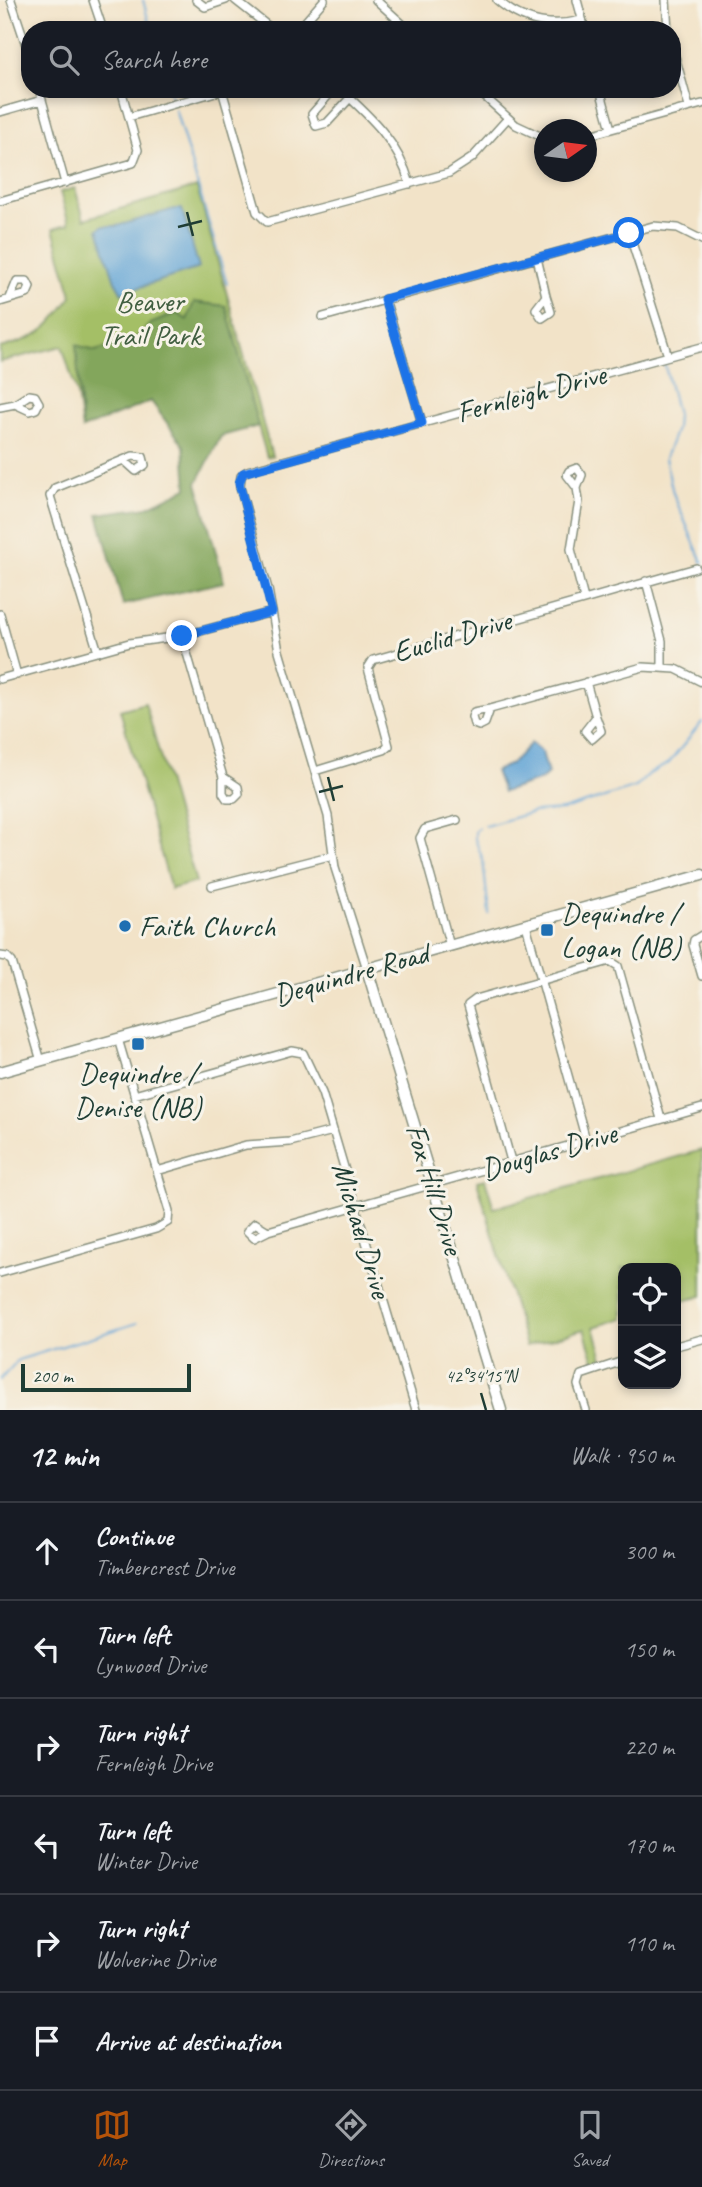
<!DOCTYPE html>
<html lang="en">
<head>
<meta charset="utf-8">
<style>
	:root { --surface:#171b24; --page:#242831; --text:#f1f3f6; --muted:#9ea1a6; --line:#363941; --accent:#b45309 }
	body { margin:0; font-family:Caveat,sans-serif; background:var(--page); color:var(--text) }
	.controls { position:absolute; right:21px; bottom:21px; display:grid; overflow:hidden; border-radius:14px; box-shadow:0 4px 10px #0003 }
	.controls button { width:63px; height:63px; display:grid; place-items:center; padding:0; border:0; border-bottom:2px solid var(--line); background:var(--surface); color:var(--text); font:35px sans-serif }
	.compass { position:absolute; left:534px; top:119px; width:63px; height:63px; border-radius:50%; background:var(--surface); box-shadow:0 4px 10px #0003; rotate:76deg }
	.scale { position:absolute; left:21px; bottom:18px; width:170px; box-sizing:border-box; padding-left:7px; border:4px solid #1f3d34; border-top:0; font-size:19px; line-height:24px; white-space:nowrap; color:#1f3d34; -webkit-text-stroke:5px #f7f3e8; paint-order:stroke }
	.stop { position:absolute; width:21px; height:21px; margin:-16px; border:5px solid #1a73e8; border-radius:50%; background:#fff }
	.stop.end { background:#1a73e8; border-color:#fff; box-shadow:0 2px 7px #0008 }
	.list { margin:0; padding:0; list-style:none }
	h2 { display:flex; justify-content:space-between; align-items:center; height:91px; margin:0; padding:0 28px; font-size:30px }
	h2 small { font-size:23px; font-weight:400; color:var(--muted) }
	.list li { display:grid; grid-template-columns:46px 1fr auto; gap:21px; align-items:center; box-sizing:border-box; height:98px; padding:0 28px; border-top:2px solid var(--line) }
	.list b { display:block; font-size:26px; white-space:nowrap }
	.list p { margin:0; font-size:23px; white-space:nowrap; color:var(--muted) }
	.list em { font-size:23px; font-style:normal; color:var(--muted) }
	.icon { flex:none; width:38px; height:38px; fill:none; stroke:currentColor; stroke-width:2; stroke-linecap:round; stroke-linejoin:round }
	.map { position:relative; flex:none; width:702px; height:1410px; overflow:hidden }
	.search { position:absolute; background:var(--surface); box-shadow:0 4px 10px #0003; left:21px; right:21px; top:21px; height:77px; display:flex; align-items:center; gap:18px; box-sizing:border-box; padding:0 24px; border-radius:28px; color:var(--muted); font-size:26px }
	.sheet { height:679px; background:var(--surface) }
	nav { display:flex; justify-content:space-around; align-items:center; box-sizing:border-box; height:98px; border-top:2px solid var(--line); background:var(--surface); font-size:19px; color:var(--muted) }
	nav a { display:grid; justify-items:center; gap:4px }
	nav .on { color:var(--accent) }
	.map>svg:first-child { display:block }
	.green { fill:#a4bf66; stroke:#627e4d; stroke-width:2 }
	.forest { fill:#83a65b; stroke:#517248; stroke-width:2 }
	.water { fill:#62a4d6; stroke:#407085; stroke-width:2 }
	.lines { fill:none; stroke-linecap:round; stroke-linejoin:round }
	.stream { stroke:#62a4d6; stroke-width:2 }
	.street-casing { stroke:#88907e; stroke-width:10 }
	.secondary-casing { stroke:#88907e; stroke-width:13 }
	.street { stroke:#fff; stroke-width:7 }
	.secondary { stroke:#fff; stroke-width:10 }
	.route { stroke:#1a73e8; stroke-width:9 }
	.ticks { fill:none; stroke:#1f3d34; stroke-width:2.5 }
	.poi-dot { fill:#1f6fb2; stroke:#f7f3e8; stroke-width:2.5 }
	.labels { text-anchor:middle; dominant-baseline:central; stroke-width:6; stroke-linejoin:round; paint-order:stroke }
	.park-label { font-size:30px; fill:#405e40; stroke:#f7f3e8 }
	.street-label { font-size:30px; fill:#1f3d34; stroke:#f7f3e8 }
	.poi-label { font-size:30px; fill:#1f3d34; stroke:#f7f3e8; text-anchor:start }
	.ticks-label { font-size:18px; text-anchor:middle; fill:#1f3d34; stroke:#f7f3e8; stroke-width:6; stroke-linejoin:round; paint-order:stroke }
</style>
</head>
<body>
<div class="map">
<svg width="702" height="1410" viewBox="0 0 702 1410">
	<rect width="100%" height="100%" fill="#f7f3e8"/>
	<filter id="ink" filterUnits="userSpaceOnUse"><feTurbulence type="fractalNoise" baseFrequency=".0143" numOctaves="2"/><feDisplacementMap in="SourceGraphic" scale="14" xChannelSelector="R" yChannelSelector="G"/><feConvolveMatrix kernelMatrix="1 2 1 2 8 2 1 2 1" color-interpolation-filters="sRGB"/></filter>
	<filter id="wash" filterUnits="userSpaceOnUse"><feTurbulence type="fractalNoise" baseFrequency=".00686" numOctaves="4" result="noise"/><feDisplacementMap in="SourceGraphic" scale="28" xChannelSelector="R" yChannelSelector="G"/><feGaussianBlur stdDeviation="1.57" result="paint"/><feColorMatrix in="noise" values="0 0 0 0 0 0 0 0 0 0 0 0 0 0 0 0 0 1.4 0 .05"/><feComposite in="paint" operator="in"/></filter>
	<g filter="url(#wash)">
		<rect width="100%" height="100%" fill="#f2e3c8"/>
		<!-- green -->
		<path class="green" d="M197,187L272,456L267,457L258,426L221,436L194,459L151,401L82,429L77,394L62,346L0,362V348C39,338 49,329 72,296L53,229L69,224L60,192L75,188L84,219Z
			M145,703L196,882L171,889L120,710Z
			M702,1150V1296L676,1303V1268H623V1318L594,1327L603,1358L594,1361L584,1329L526,1346L477,1181L485,1179L494,1208Z"/>
		<!-- forest -->
		<path class="forest" d="M194,302L226,306L258,426L221,436L197,483L224,582L123,605L98,514L148,507L187,488L184,446L151,401L82,429L76,345L95,351L134,340L150,324L177,313L187,320Z"/>
		<!-- water -->
		<path class="water" d="M174,209H182L199,268L122,293L115,281L98,229L102,226H117Z
			M531,743L542,752L548,774L541,780L503,792L495,771L511,764Z"/>
		<g class="lines">
			<!-- stream -->
			<path class="stream" d="M143,0L151,30
				M169,89L172,99
				M175,109L227,284
				M664,362L677,415L676,429L665,458L673,493L702,562
				M485,826L534,812L563,810L636,787L649,774L669,763L702,722
				M479,828L475,831V839L483,860L489,914
				M0,1380L18,1360L137,1323"/>
		</g>
	</g>
	<g filter="url(#ink)">
		<g class="lines">
			<!-- street casing -->
			<g class="street-casing">
				<path id="street" d="M11,0L30,57
					M93,0L103,30
					M196,0L205,7L226,0
					M235,0L273,30
					M376,0L409,30
					M497,0C522,22 550,28 582,20
					M577,0L585,30
					M666,0L668,30
					M298,30L324,0
					M672,45L689,107
					M39,89L65,183
					M334,89L312,114L316,126L327,123L350,98
					M340,89C372,118 398,142 410,184
					M476,89L516,125L544,138
					M600,89L611,129
					M222,90L257,212L267,222L449,173L472,158L508,118
					M0,112L42,100
					M129,117L226,89
					M586,136L702,104
					M0,201L133,163L138,150L121,89
					M629,233L668,356
					M537,258L546,296
					M546,296L551,312L542,318L536,309Z
					M385,299L422,423
					M0,302L27,294L30,287L27,281H17L10,298
					M323,317L653,226L678,228L702,240
					M0,407L15,404L29,395L35,396L39,403L36,409L30,411L15,404
					M577,468L582,475L577,488L567,475L569,471Z
					M577,488L579,501L571,549L584,599
					M646,581L662,641V666
					M0,614L17,675
					M182,636L223,777V793L227,799H234L239,794L238,787L223,777
					M98,652L50,496L55,488L133,456L143,457L145,465L136,471L126,462
					M0,679L129,643L182,636L272,612
					M586,682L596,717
					M490,709L643,667L676,669L702,682
					M490,709L485,723L479,726L474,724L472,717L474,712Z
					M596,717L601,731L592,739L585,731Z
					M315,771L384,750L389,746L368,668L373,660L696,568
					M212,886L333,855
					M526,925L586,1140
					M702,935L694,940L693,945L702,976
					M450,946L420,838L425,829L457,820
					M0,956L7,957L12,962L41,1061
					M367,969L335,868L328,816L279,651L268,589L240,487L241,476L247,471L702,347
					M134,1095L292,1051L303,1053L322,1093L416,1410
					M511,1161L468,1005L476,999L610,961L618,966L661,1119
					M157,1171L246,1145L290,1142L333,1131
					M268,1231L254,1238L247,1231L255,1223L268,1231L702,1108
					M0,1273L156,1229L168,1222L169,1211L118,1039
					M676,1346L702,1339
					M586,1410L578,1385L581,1375L623,1361"/>
			</g>
			<!-- secondary casing -->
			<g class="secondary-casing">
				<path id="secondary" d="M367,969L501,1410
					M0,1072L702,875"/>
			</g>
			<!-- street -->
			<use href="#street" class="street"/>
			<!-- secondary -->
			<use href="#secondary" class="secondary"/>
		</g>
	</g>
	<g class="lines" filter="url(#ink)">
		<!-- route -->
		<path class="route" d="M182,636L272,612L239,483L243,473L422,423L384,299L629,233"/>
	</g>
	<!-- ticks -->
	<path class="ticks" d="M187,212L193,236M178,227L202,221M328,777L334,801M319,792L343,786M481,1393L486,1410"/>
	<!-- markers -->
	<g class="poi-dot">
		<circle cx="125" cy="926" r="7"/>
		<rect x="540" y="923" width="14" height="14" rx="3.5"/>
		<rect x="131" y="1037" width="14" height="14" rx="3.5"/>
	</g>
	<g class="labels">
		<!-- park labels -->
		<g class="park-label">
			<text x="150" y="301">Beaver<tspan x="150" dy="34">Trail Park</tspan></text>
		</g>
		<!-- street labels -->
		<g class="street-label">
			<text transform="translate(531 393) rotate(-15)">Fernleigh Drive</text>
			<text transform="translate(452 636) rotate(-16)">Euclid Drive</text>
			<text transform="translate(351 974) rotate(-16)">Dequindre Road</text>
			<text transform="translate(549 1151) rotate(-16)">Douglas Drive</text>
			<text transform="translate(435 1189) rotate(73)">Fox Hill Drive</text>
			<text transform="translate(362 1230) rotate(73)">Michael Drive</text>
		</g>
		<!-- poi labels -->
		<g class="poi-label">
			<text x="561" y="913">Dequindre /<tspan x="561" dy="34">Logan (NB)</tspan></text>
			<text x="139" y="926">Faith Church</text>
			<text x="138" y="1073" text-anchor="middle">Dequindre /<tspan x="138" dy="34">Denise (NB)</tspan></text>
		</g>
	</g>
	<g class="ticks-label">
		<text x="481" y="1382">42°34'15"N</text>
	</g>
</svg>
<div class="controls">
<button><svg class="icon" aria-label="locate" viewBox="0 0 24 24"><circle cx="12" cy="12" r="6"/><path d="M12 2v4M12 18v4M2 12h4M18 12h4"/></svg></button>
<button><svg class="icon" aria-label="layers" viewBox="0 0 24 24"><path d="M12 4l9 5-9 5-9-5zM3 14l9 5 9-5"/></svg></button>
</div>
<svg class="compass" viewBox="-18 -18 36 36"><path d="M0-13l5 13h-10z" fill="#e53935"/><path d="M0 13l5-13h-10z" fill="#9ea1a6"/></svg>
<div class="scale">200 m</div>
<div class="stop" style="left:629px;top:233px"></div>
<div class="stop end" style="left:182px;top:636px"></div>
<div class="search"><svg class="icon" aria-label="search" viewBox="0 0 24 24"><circle cx="10" cy="10" r="6"/><path d="M15 15l6 6"/></svg>Search here</div>
</div>
<section class="sheet">
<h2>12 min<small>Walk · 950 m</small></h2>
<ul class="list">
<li><svg class="icon" aria-label="ahead" viewBox="0 0 24 24"><path d="M12 20V5M6 11l6-6 6 6"/></svg><div><b>Continue</b><p>Timbercrest Drive</p></div><em>300 m</em></li>
<li><svg class="icon" aria-label="left" viewBox="0 0 24 24"><path d="M17 20v-9H6M10 6l-5 5 5 5"/></svg><div><b>Turn left</b><p>Lynwood Drive</p></div><em>150 m</em></li>
<li><svg class="icon" aria-label="right" viewBox="0 0 24 24"><path d="M7 20v-9h11M14 6l5 5-5 5"/></svg><div><b>Turn right</b><p>Fernleigh Drive</p></div><em>220 m</em></li>
<li><svg class="icon" aria-label="left" viewBox="0 0 24 24"><path d="M17 20v-9H6M10 6l-5 5 5 5"/></svg><div><b>Turn left</b><p>Winter Drive</p></div><em>170 m</em></li>
<li><svg class="icon" aria-label="right" viewBox="0 0 24 24"><path d="M7 20v-9h11M14 6l5 5-5 5"/></svg><div><b>Turn right</b><p>Wolverine Drive</p></div><em>110 m</em></li>
<li><svg class="icon" aria-label="arrive" viewBox="0 0 24 24"><path d="M6 21V4h12l-3 4 3 4H6"/></svg><div><b>Arrive at destination</b></div></li>
</ul>
</section>
<nav>
<a class="on"><svg class="icon" aria-label="map" viewBox="0 0 24 24"><path d="M3 6l6-2 6 2 6-2v14l-6 2-6-2-6 2zM9 4v14M15 6v14"/></svg>Map</a>
<a><svg class="icon" aria-label="directions" viewBox="0 0 24 24"><path d="M12 3l9 9-9 9-9-9zM9 14v-3h6M13 9l2 2-2 2"/></svg>Directions</a>
<a><svg class="icon" aria-label="saved" viewBox="0 0 24 24"><path d="M7 4h10v16l-5-4-5 4z"/></svg>Saved</a>
</nav>
</body>
</html>
